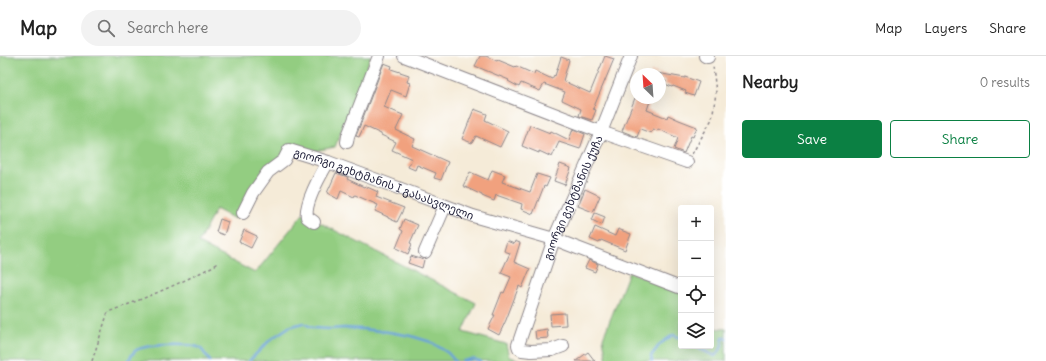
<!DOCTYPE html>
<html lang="en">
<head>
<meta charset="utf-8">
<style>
	:root { --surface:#fff; --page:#f2f2f2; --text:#222; --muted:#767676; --line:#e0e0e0; --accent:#0b8043 }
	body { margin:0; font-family:Delius,"Noto Sans Georgian",sans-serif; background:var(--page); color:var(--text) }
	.controls { position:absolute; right:12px; bottom:12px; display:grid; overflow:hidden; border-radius:4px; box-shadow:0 4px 16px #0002 }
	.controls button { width:36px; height:36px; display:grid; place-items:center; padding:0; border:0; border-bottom:1px solid var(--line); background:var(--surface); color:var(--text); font:20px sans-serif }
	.compass { position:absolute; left:630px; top:12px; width:36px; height:36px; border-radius:50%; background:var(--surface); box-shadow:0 4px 16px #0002; rotate:335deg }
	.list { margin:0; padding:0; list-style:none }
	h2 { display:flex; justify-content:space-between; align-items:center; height:52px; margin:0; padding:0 16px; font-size:17px }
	h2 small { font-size:13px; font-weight:400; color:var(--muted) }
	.actions { display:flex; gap:8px; padding:12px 16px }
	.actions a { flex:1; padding:9px 0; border:1px solid var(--accent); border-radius:4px; text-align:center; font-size:14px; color:var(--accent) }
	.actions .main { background:var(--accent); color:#fff }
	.icon { flex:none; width:22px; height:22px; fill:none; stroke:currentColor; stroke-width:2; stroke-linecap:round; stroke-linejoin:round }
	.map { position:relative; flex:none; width:726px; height:305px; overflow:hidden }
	header { display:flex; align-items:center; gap:24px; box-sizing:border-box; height:56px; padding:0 20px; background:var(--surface); border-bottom:1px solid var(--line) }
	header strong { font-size:19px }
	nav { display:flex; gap:22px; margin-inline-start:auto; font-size:14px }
	.search { width:280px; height:36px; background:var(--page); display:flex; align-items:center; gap:10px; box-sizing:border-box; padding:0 14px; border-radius:22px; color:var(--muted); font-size:15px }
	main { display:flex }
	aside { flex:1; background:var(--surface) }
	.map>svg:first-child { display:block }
	.green { fill:#93cd81; stroke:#5a785e }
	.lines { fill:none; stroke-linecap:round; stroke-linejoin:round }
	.stream { stroke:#6aa2d9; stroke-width:2.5 }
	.building { fill:#f1a17e }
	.minor-casing { stroke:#8c868a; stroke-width:14 }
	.path { stroke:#8c868a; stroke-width:1.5; stroke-dasharray:3 3; stroke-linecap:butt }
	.minor { stroke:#fff; stroke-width:12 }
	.labels { text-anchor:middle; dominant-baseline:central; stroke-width:3; stroke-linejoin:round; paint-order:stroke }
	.street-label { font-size:11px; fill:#22223b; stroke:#fff }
</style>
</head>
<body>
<header>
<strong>Map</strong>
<div class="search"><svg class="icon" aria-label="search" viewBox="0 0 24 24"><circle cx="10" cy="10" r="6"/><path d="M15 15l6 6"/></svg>Search here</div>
<nav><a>Map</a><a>Layers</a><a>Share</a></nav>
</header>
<main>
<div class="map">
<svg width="726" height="305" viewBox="0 0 726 305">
	<rect width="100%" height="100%" fill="#fff"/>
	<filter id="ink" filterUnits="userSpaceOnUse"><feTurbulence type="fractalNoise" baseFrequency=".025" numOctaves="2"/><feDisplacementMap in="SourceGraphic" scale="8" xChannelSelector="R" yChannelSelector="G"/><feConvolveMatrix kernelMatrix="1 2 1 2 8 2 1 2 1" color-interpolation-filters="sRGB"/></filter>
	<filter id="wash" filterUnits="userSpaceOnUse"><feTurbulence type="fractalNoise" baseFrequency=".012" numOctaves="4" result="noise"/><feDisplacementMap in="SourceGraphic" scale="16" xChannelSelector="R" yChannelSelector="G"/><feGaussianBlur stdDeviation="0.9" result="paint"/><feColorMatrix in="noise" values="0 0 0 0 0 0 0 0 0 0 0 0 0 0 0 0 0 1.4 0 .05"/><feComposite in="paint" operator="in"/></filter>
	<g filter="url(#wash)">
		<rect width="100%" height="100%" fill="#f5ebd8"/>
		<!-- green -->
		<path class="green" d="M0,0H371L335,91L278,102L262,120L235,163L216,153L198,187L255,217L303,158L476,247L463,276L506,288L509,301L526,305H0Z
			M629,216L681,235V290H711V272L726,273V305H607L603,282Z"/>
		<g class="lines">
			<!-- stream -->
			<path class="stream" d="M696,290L702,294L715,300L721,293L723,282H726
				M128,305C130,302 133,297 135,295C143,288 191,287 200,292C204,295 207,302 210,305
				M249,305L271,283L289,271L303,267L313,272L330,273L344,272L362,273L389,276L411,280L431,286L448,297L455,305
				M463,305L472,303L480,305
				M652,305L651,300L660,288L673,279L681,282"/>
		</g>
		<g id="blocks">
			<!-- building -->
			<path class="building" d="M480,0H486L497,5L498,4L515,11L516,10L534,18L535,15L552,23L554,19L555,20L561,1L569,4L563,25L590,37L605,0L614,3L593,53L596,54L592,64L579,60L581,53L562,44L565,36L544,28L540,35L521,27L519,31L508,25L509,24L475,10Z
				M384,7L392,10L391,13L409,19L407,26L410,27L406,40L391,34L384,51L403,59L396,74L415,83L412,90L448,106L441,124L434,122L436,117L417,109L415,114L408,111L412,103L392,94L396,86L381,79V78L364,70L359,81L356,80Z
				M651,16L685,22V21L699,26L694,40L685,37L686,35L673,30L672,31L665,28L666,25L660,23V18H651Z
				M635,42H651L647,54L667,62L668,59L679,64L697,71L693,81L691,80L684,97L674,93L678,82L658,73L657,75L653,73L651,77L640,73L637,81L622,75Z
				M474,53L487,58L485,64L508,75L500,91L476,80L472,87L462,83Z
				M530,69L550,77L551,75L569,84L573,73L585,78L580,93L559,86L552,101L539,95V97L522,90Z
				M560,108L571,112L565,129L554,125Z
				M492,114L505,119L502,126L530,136L537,118L550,122L546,131L544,130L533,158L521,153L522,148L496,139L494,145L482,140V139L463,130L470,116L488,124Z
				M336,117L348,121L347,123L364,131L365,130L378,136L376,141L404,152L397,166L388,162V161L375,155L378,149L355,139L354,141L341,135L338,143L327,137Z
				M585,133L600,140L593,156L578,150Z
				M595,157L605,161L602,169L592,164Z
				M220,163L228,166L224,179L216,176Z
				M404,163L418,169L410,187L412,188L408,198L396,192L403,175L400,173Z
				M595,171L615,180L618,173L631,178L625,194L601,184L599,187L590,183Z
				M244,174L257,180L251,192L239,186Z
				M507,185L514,188L515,185L520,187L514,206L530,213L522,232L519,230L506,264L499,279L488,273L495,259H493L502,236L504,237L511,221L501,217L510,197L504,195Z
				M411,200L424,204L422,212L408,207Z
				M589,204L598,208L595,216L585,212Z
				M565,257L566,269L551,270L550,258Z
				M547,273L548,282L536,283L535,275Z
				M588,296L595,305H576Z"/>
		</g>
	</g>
	<g filter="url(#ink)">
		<use href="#blocks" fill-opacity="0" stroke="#8c868a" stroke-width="1"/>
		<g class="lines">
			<!-- minor casing -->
			<g class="minor-casing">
				<g id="minor">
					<path d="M404,0L601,76L687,106"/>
					<path d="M705,0L708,1"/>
					<path d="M347,86L348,80L379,0"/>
					<path id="s1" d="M243,157L253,137L268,116L284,104L289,94L328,106L377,124L473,160L554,183L681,232"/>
					<path d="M314,166L307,161C304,148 321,118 328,106"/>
					<path d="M425,196L445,150"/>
					<path id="s2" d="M563,290L552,294L531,295L522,294L519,292L518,289L554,183L601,76L631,0"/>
				</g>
			</g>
			<!-- path -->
			<path class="path" d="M692,98L712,63L716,37L713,10
				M92,305L108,256C146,242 184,226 219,207"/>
			<!-- minor -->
			<use href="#minor" class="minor"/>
		</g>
	</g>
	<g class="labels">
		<!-- street labels -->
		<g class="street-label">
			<text stroke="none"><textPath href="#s1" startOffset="180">გიორგი გეხტმანის I გასასვლელი</textPath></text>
			<text stroke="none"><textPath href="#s2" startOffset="206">გიორგი გეხტმანის ქუჩა</textPath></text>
		</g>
	</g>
</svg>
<div class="controls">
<button>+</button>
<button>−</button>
<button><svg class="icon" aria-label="locate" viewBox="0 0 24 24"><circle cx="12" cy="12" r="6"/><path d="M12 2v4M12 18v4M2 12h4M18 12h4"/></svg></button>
<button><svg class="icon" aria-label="layers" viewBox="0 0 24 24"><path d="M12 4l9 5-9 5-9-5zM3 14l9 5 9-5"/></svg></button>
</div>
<svg class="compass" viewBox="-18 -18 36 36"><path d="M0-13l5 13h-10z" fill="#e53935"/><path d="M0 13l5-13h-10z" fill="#767676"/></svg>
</div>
<aside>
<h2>Nearby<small>0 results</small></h2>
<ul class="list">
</ul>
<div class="actions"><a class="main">Save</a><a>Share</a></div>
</aside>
</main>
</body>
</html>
